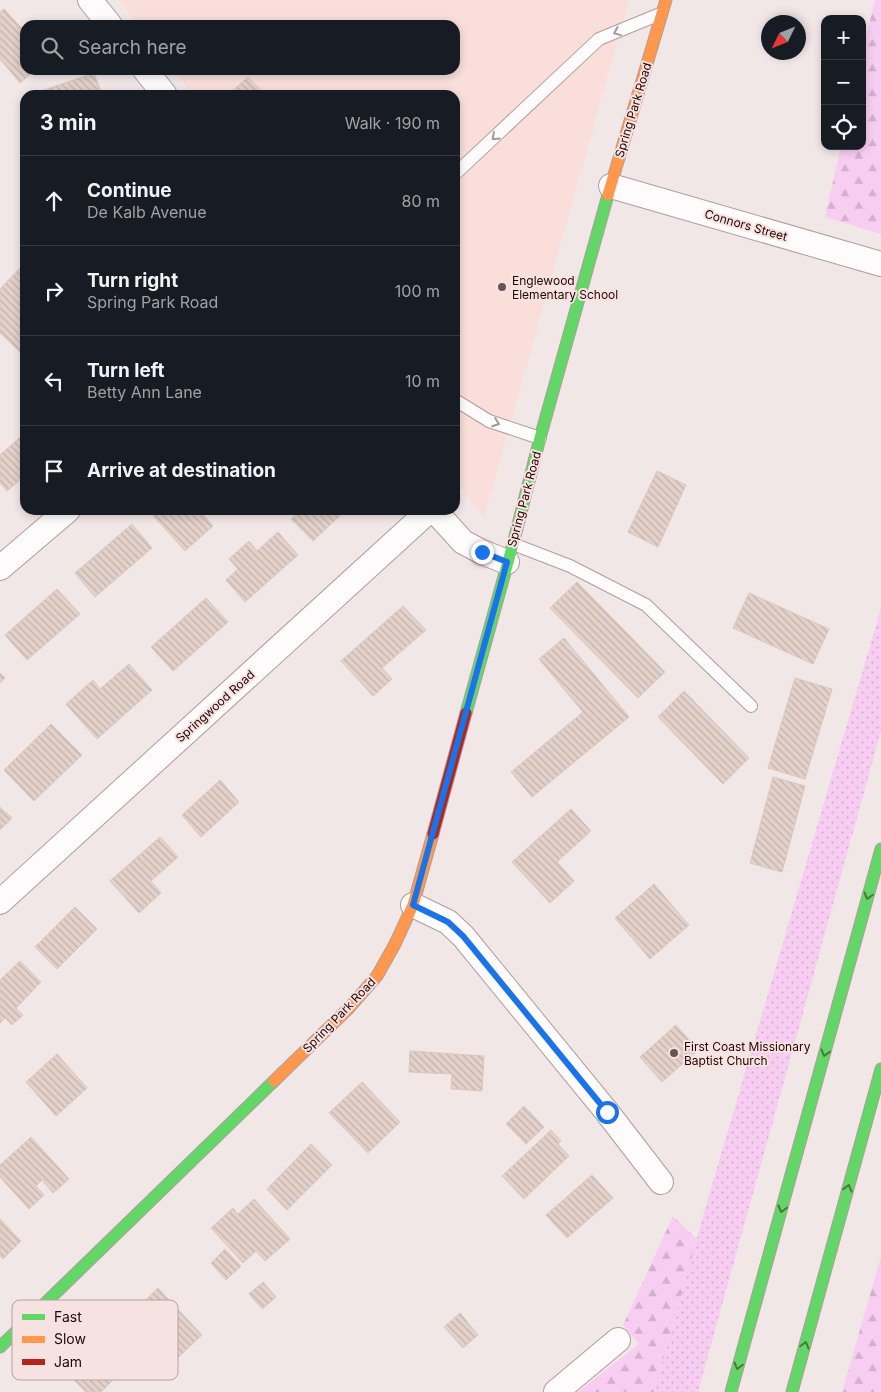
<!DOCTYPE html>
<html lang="en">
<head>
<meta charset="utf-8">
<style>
	:root { --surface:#171b24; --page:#242831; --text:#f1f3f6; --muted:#9ea1a6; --line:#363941 }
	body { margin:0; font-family:Inter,sans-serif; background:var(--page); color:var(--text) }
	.controls { position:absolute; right:15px; top:15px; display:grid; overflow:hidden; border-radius:10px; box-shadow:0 2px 8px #0003 }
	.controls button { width:45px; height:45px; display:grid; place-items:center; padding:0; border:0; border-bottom:1px solid var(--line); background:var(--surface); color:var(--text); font:25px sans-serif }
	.compass { position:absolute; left:761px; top:15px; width:45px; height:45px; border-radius:50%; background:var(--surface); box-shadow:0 2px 8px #0003; rotate:227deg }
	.stop { position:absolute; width:15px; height:15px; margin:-11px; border:4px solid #1a73e8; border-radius:50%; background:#fff }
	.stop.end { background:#1a73e8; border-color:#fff; box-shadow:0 1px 5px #0008 }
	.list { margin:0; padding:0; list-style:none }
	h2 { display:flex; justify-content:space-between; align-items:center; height:65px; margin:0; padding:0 20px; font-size:21px }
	h2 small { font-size:16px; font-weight:400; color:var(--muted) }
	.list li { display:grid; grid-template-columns:32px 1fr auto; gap:15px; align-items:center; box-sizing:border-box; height:90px; padding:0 20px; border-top:1px solid var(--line) }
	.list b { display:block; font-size:19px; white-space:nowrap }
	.list p { margin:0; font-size:16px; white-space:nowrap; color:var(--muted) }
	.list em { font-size:16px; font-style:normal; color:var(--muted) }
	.icon { flex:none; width:28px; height:28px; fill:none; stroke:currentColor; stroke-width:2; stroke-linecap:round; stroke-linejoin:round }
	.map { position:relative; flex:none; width:881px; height:1392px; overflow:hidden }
	.search { position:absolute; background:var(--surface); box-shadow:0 2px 8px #0003; left:20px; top:20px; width:440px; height:55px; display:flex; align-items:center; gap:12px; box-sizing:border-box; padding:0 18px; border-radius:15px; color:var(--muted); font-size:19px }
	.panel { position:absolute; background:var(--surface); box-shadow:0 2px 8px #0003; left:20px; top:90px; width:440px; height:425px; border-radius:15px }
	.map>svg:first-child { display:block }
	.built { fill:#f9deda }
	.grass { fill:url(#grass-dots) }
	.forest { fill:url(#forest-firs) }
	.building { fill:url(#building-back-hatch); stroke:#dac7bf }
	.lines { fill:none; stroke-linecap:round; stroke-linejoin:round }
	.lane-casing { stroke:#b19d9b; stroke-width:14 }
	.street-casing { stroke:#b19d9b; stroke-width:26 }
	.fast-casing { stroke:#b19d9b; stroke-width:13 }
	.slow-casing { stroke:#b19d9b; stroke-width:13 }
	.jam-casing { stroke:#b19d9b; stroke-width:13 }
	.lane { stroke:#fdfbfb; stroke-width:12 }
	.street { stroke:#fdfbfb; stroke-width:24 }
	.fast { stroke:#63d668; stroke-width:11 }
	.slow { stroke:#ff974d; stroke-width:11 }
	.jam { stroke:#b3261e; stroke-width:11 }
	.oneway { stroke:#a59998 }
	.oneway2 { stroke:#46783b }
	.route { stroke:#1a73e8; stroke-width:6 }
	.poi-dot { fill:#6a5453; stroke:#f6e3e1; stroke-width:2 }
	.labels { text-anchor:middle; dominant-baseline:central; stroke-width:4; stroke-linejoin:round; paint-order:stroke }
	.street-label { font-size:12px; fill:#220504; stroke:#f6e3e1 }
	.poi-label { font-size:12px; fill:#220504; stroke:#f6e3e1; text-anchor:start }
	.key { fill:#f6e3e1; stroke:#b6a09f; stroke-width:1 }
	.key-label { font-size:14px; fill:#220504 }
</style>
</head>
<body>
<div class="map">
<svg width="881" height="1392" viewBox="0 0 881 1392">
	<defs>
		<pattern id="grass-dots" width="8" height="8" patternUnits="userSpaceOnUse" patternTransform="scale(1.25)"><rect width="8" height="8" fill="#f8cdf2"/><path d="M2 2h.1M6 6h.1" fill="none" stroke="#d4afce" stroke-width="1.8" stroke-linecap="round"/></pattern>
		<pattern id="forest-firs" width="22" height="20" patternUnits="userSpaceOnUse" patternTransform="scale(1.25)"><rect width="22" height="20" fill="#f8cdf2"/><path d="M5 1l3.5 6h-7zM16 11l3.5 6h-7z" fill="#d4afce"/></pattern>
		<pattern id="building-back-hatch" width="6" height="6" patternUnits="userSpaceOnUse" patternTransform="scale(1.25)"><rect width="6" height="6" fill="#e3d1ca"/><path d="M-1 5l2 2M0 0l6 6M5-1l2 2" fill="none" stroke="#c2b2ac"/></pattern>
	</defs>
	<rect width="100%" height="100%" fill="#f1e7e6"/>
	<!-- built -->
	<path class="built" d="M119,0H629L484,517L455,480V95H193L173,70H455V25H138Z"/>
	<!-- grass -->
	<path class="grass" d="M881,608V731L698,1392H654L703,1216Z"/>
	<!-- forest -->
	<path class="forest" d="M875,0H881V234L825,217L841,146H862V54Z
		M673,1216L697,1239L654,1392H578L639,1344L623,1325Z
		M881,1257V1392H842Z"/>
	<!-- building -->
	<path class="building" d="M4,9L25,32V70H35L20,83L0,59V12Z
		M94,73L102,95H30Z
		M248,77L265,95H228Z
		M24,264L25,349L21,353L0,333V289Z
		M25,433V476L7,491L0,483V455Z
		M657,471L686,485L658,547L628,532Z
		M150,510H199L213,526L185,551L149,511Z
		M301,510H346L313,541L291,519Z
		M132,524L152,548L95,597L75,573Z
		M278,532L298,555L245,602L226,580L238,569L229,559L249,541L257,551Z
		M577,582L665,672L638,698L550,608Z
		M57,589L80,614L27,660L5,635Z
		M749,593L829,629L813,664L733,628Z
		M206,598L228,622L173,671L151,647Z
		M403,606L426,630L382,668L392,679L373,696L341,661Z
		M564,638L629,717L532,797L511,772L583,712L539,659Z
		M129,664L152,690L97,739L66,704L93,680L100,689Z
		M0,673L5,678L0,683Z
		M795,678L832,689L805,779L768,768Z
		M684,691L749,758L723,784L658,717Z
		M51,724L82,755L34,801L4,770Z
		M773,777L805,786L782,872L750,863Z
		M220,780L239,802L201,837L182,815Z
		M0,807L12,818L0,830Z
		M571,809L591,831L557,862L574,881L550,903L512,862Z
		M160,837L178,857L151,881L161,893L139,913L110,881Z
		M654,884L689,925L650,959L615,918Z
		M75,907L97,929L57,969L35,947Z
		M20,961L41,982L16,1008L23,1015L12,1025L5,1018L0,1023V980Z
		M676,1025L698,1050L662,1082L640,1057Z
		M410,1051L484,1056L482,1091L451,1089L452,1074L409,1072Z
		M57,1054L87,1088L56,1116L26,1082Z
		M362,1082L400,1122L368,1153L329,1113Z
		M524,1106L544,1127L526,1144L506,1124Z
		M551,1130L561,1141L558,1144L569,1156L524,1199L502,1176Z
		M31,1137L69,1179L53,1193L42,1180L36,1186L44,1195L29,1209L0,1177V1165Z
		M311,1144L332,1165L287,1210L267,1189Z
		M592,1175L613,1198L567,1238L546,1215Z
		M254,1199L290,1239L265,1261L256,1251L243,1263L211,1228L233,1208L238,1214Z
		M0,1219L21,1241L3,1259L0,1256Z
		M225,1249L241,1266L226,1280L211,1263Z
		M263,1282L276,1297L262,1309L249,1294Z
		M158,1288L202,1335L167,1368L123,1322Z
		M460,1313L478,1335L463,1348L444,1327Z
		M110,1341L130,1363L101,1392H86L72,1378Z"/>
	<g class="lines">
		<!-- lane casing -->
		<g class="lane-casing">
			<path id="lane" d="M455,174L599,39L660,14
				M455,400L489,421L540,438
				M513,544L570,566L646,605L751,706"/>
		</g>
		<!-- street casing -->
		<g class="street-casing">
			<path id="street" d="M90,0L110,25
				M145,70L165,95
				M611,186L881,264
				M434,510L463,542L482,552L507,562
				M0,568L68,510
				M0,902L430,510
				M413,905L448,922L463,936L607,1112L661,1182
				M556,1392L618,1340"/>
		</g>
		<!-- fast casing -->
		<g class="fast-casing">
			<path id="fast" d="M466,713L513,544L540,438L608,195
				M0,1347L274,1081
				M731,1392L881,849
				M792,1392L881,1069"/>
		</g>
		<!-- slow casing -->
		<g class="slow-casing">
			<path id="slow" d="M608,195L666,0
				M274,1081L349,1008L377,976L395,944L413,905L433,834"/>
		</g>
		<!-- jam casing -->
		<g class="jam-casing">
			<path id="jam" d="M433,834L466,713"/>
		</g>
		<!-- lane -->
		<use href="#lane" class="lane"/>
		<!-- street -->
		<use href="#street" class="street"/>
		<!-- fast -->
		<use href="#fast" class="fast"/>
		<!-- slow -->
		<use href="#slow" class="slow"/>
		<!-- jam -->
		<use href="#jam" class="jam"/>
	</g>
	<!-- one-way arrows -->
	<defs><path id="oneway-chevron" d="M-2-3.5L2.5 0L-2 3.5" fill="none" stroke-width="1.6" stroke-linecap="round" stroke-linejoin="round" transform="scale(1.25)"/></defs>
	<g class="oneway">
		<use href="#oneway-chevron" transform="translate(617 32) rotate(158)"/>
		<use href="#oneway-chevron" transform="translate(495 137) rotate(137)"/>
		<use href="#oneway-chevron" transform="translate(496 423) rotate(20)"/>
	</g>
	<g class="oneway2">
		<use href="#oneway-chevron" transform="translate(868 896) rotate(105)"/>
		<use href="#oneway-chevron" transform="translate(825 1053) rotate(105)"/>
		<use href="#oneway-chevron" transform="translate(848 1188) rotate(-75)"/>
		<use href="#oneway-chevron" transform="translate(782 1209) rotate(105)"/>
		<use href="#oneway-chevron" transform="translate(805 1345) rotate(-75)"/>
		<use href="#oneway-chevron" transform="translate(738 1366) rotate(105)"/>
	</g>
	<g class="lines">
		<!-- route -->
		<path class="route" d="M482,552L507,562L413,905L448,922L463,936L607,1112"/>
	</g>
	<!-- markers -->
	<g class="poi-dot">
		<circle cx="502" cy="287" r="5"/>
		<circle cx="674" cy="1053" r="5"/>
	</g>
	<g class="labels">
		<!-- street labels -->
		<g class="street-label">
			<text transform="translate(633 110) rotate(-73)">Spring Park Road</text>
			<text transform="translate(746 225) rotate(16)">Connors Street</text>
			<text transform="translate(524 499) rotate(-75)">Spring Park Road</text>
			<text transform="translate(215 706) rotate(-42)">Springwood Road</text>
			<text transform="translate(339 1015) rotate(-46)">Spring Park Road</text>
		</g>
		<!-- poi labels -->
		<g class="poi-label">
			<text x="512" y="280">Englewood<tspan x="512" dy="14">Elementary School</tspan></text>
			<text x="684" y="1046">First Coast Missionary<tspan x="684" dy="14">Baptist Church</tspan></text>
		</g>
	</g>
	<!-- legend -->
	<rect x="12" y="1300" width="166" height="80" rx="8" class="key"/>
	<rect x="22" y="1314" width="23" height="6" fill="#63d668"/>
	<rect x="22" y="1336" width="23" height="7" fill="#ff974d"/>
	<rect x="22" y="1359" width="23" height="6" fill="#b3261e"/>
	<g class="key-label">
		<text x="54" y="1322">Fast</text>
		<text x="54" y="1344">Slow</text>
		<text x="54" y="1367">Jam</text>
	</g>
</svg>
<div class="controls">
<button>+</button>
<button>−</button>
<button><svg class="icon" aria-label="locate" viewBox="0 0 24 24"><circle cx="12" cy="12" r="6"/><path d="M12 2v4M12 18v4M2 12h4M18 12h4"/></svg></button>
</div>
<svg class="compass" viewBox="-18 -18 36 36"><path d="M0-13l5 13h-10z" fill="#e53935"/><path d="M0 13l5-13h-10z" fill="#9ea1a6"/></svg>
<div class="stop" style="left:607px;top:1112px"></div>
<div class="stop end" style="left:482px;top:552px"></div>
<div class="search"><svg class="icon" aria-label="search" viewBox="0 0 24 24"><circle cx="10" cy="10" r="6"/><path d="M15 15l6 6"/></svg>Search here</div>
<section class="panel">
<h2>3 min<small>Walk · 190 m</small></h2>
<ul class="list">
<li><svg class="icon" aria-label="ahead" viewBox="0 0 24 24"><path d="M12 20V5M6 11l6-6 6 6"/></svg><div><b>Continue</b><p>De Kalb Avenue</p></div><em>80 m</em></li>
<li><svg class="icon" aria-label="right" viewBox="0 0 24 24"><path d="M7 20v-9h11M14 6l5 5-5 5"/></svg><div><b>Turn right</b><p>Spring Park Road</p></div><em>100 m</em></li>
<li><svg class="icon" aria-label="left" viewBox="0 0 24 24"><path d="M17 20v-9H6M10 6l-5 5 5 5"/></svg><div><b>Turn left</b><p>Betty Ann Lane</p></div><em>10 m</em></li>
<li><svg class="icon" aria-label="arrive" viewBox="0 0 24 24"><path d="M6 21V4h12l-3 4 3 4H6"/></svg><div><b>Arrive at destination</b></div></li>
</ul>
</section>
</div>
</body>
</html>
